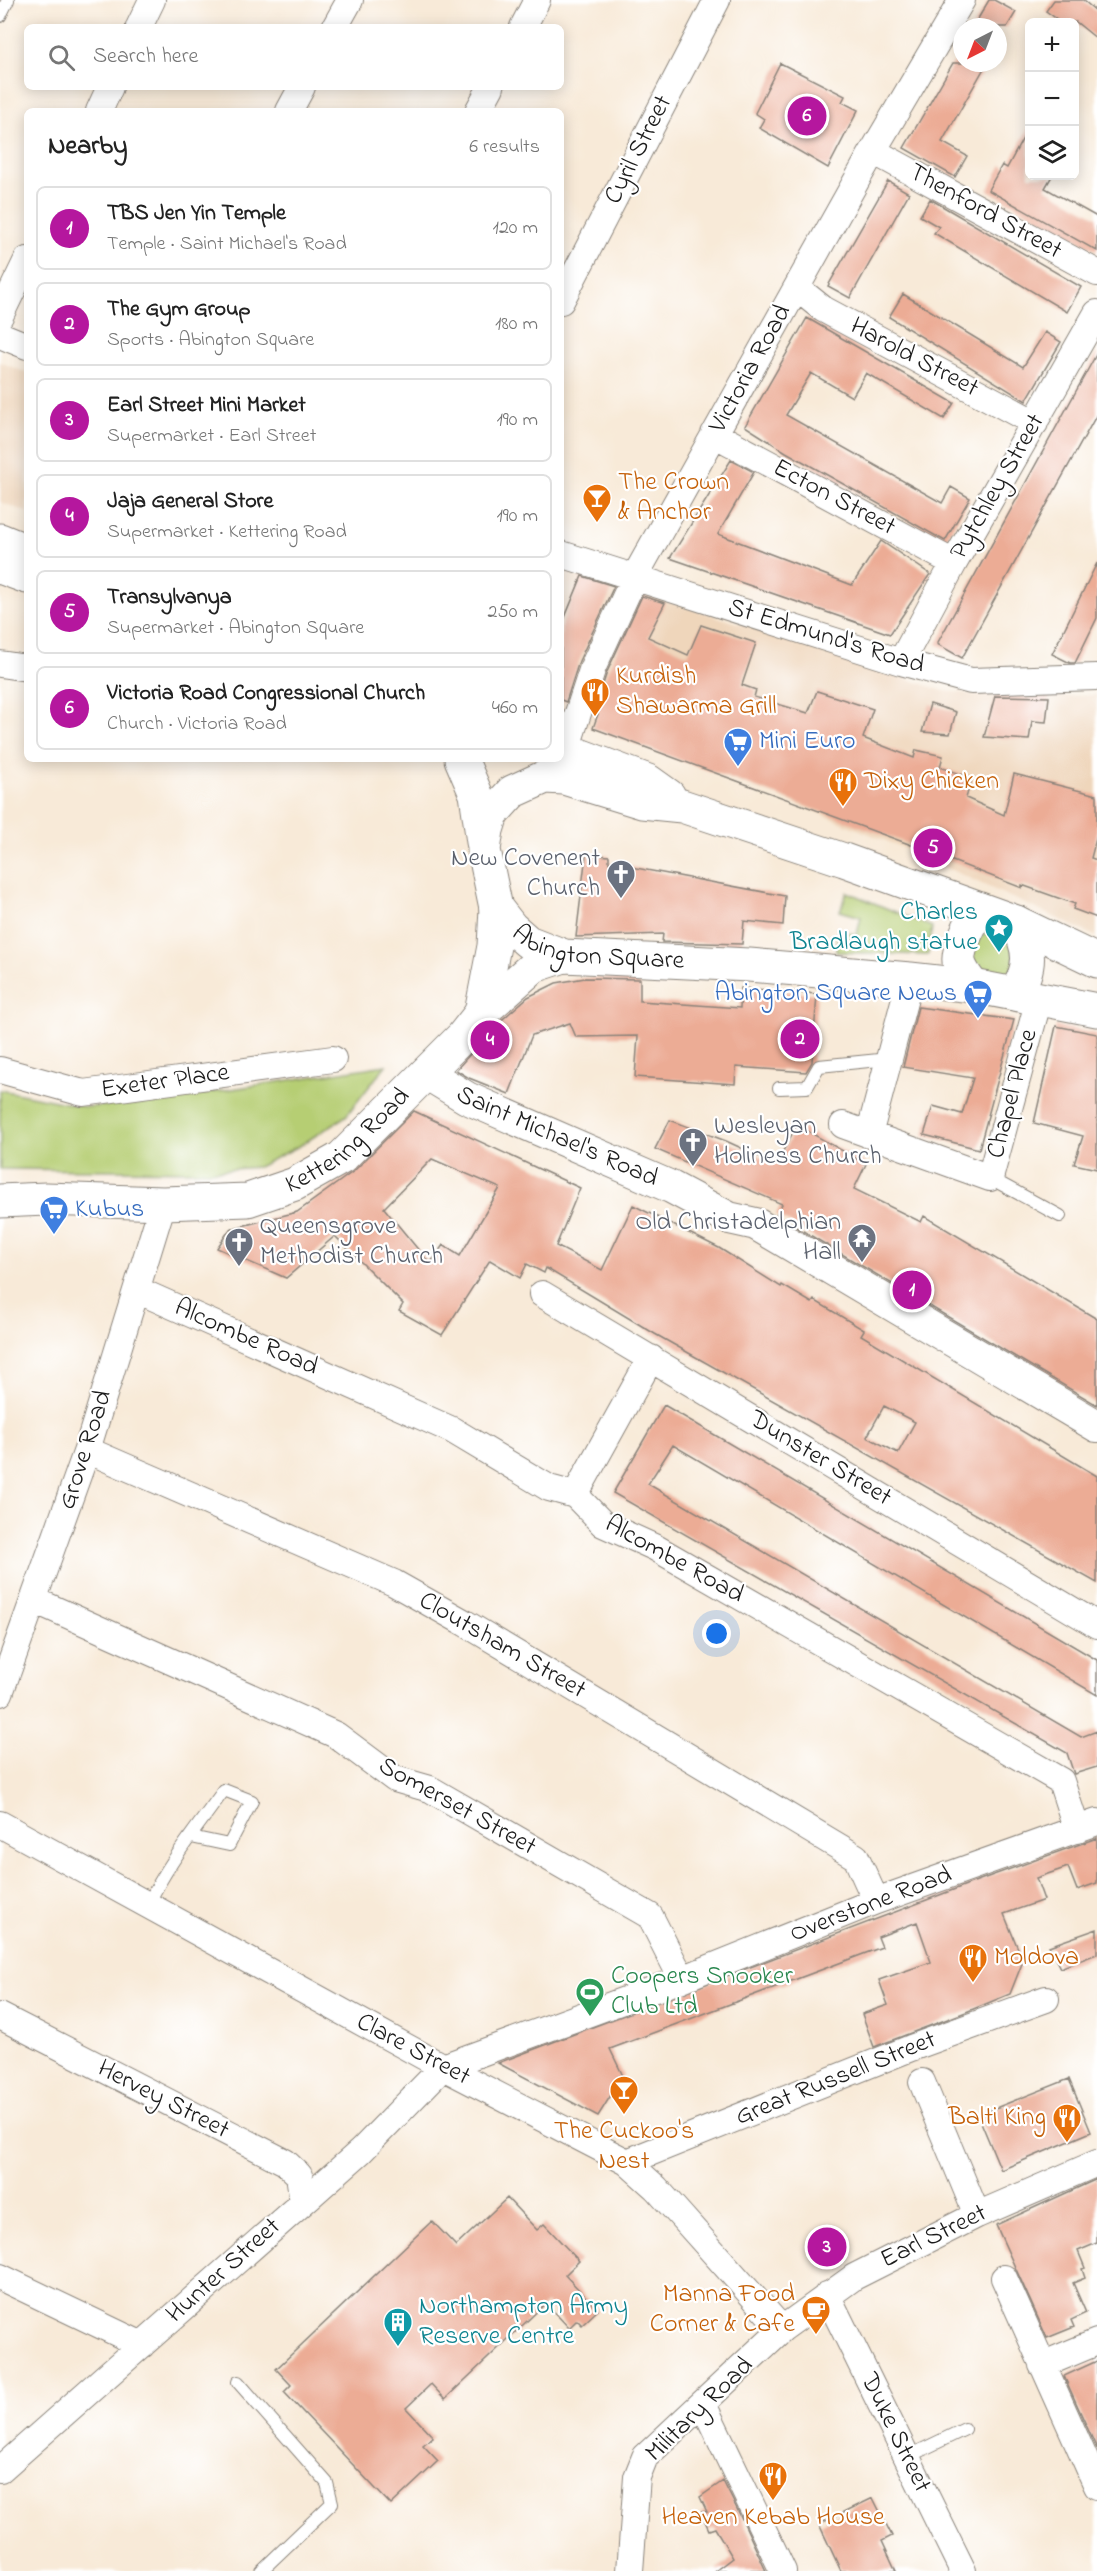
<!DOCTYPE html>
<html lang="en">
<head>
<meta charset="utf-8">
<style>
	:root { --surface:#fff; --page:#f6f6f6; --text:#222; --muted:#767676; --line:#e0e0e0; --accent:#b5179e }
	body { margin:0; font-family:"Indie Flower",sans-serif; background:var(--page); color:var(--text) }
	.controls { position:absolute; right:18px; top:18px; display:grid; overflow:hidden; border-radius:9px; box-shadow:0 3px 15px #0003 }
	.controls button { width:54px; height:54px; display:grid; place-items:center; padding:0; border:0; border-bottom:2px solid var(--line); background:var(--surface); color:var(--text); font:30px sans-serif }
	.compass { position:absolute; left:953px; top:18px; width:54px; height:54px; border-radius:50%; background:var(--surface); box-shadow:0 3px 15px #0003; rotate:222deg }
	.you { position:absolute; left:717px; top:1634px; width:21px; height:21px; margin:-15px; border:4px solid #fff; border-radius:50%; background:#1a73e8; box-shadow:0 0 0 9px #1a73e833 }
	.badge { display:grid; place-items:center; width:39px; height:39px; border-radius:50%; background:var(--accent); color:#fff; font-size:20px; font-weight:700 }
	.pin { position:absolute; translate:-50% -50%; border:3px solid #fff; box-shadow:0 2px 6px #0006 }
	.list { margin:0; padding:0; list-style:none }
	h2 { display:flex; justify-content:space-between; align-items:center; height:78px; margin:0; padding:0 24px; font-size:26px }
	h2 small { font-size:20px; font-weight:400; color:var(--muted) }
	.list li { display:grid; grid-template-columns:39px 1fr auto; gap:18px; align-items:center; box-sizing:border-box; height:84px; margin:0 12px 12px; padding:0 12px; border:2px solid var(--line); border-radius:9px }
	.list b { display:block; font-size:22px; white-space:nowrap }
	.list p { margin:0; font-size:20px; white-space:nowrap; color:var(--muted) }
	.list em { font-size:20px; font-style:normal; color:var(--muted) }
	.icon { flex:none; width:33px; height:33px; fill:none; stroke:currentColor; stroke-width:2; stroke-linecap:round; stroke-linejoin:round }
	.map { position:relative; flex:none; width:1097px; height:2571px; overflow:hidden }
	.search { position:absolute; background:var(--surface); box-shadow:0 3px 15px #0003; left:24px; top:24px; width:540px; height:66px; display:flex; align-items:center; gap:15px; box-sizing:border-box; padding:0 21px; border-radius:9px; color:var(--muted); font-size:22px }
	.panel { position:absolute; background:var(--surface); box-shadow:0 3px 15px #0003; left:24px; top:108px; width:540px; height:654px; border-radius:9px }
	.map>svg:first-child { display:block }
	.built { fill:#efd6bb }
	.green { fill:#b6ce73; stroke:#697548; stroke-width:1.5 }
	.building { fill:#ecac95; fill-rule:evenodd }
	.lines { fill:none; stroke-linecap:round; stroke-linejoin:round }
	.service-casing { stroke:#8a837a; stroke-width:14 }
	.minor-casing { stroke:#8a837a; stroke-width:28 }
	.tertiary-casing { stroke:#8a837a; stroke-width:34 }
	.primary-casing { stroke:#8a837a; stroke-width:35 }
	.service { stroke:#fff; stroke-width:12 }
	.minor { stroke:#fff; stroke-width:26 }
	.tertiary { stroke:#fff; stroke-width:32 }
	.primary { stroke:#fff; stroke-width:33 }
	.labels { text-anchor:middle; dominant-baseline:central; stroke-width:4.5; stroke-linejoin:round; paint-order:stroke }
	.street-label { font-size:26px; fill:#1c1c1c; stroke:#fff }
	.food-label { font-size:26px; fill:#c56008; stroke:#fff; text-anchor:start }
	.shop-label { font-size:26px; fill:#366cbe; stroke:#fff; text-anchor:start }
	.worship-label { font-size:26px; fill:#5b616d; stroke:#fff; text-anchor:end }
	.culture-label { font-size:26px; fill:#0d838f; stroke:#fff; text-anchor:end }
	.leisure-label { font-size:26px; fill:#27864d; stroke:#fff; text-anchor:start }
</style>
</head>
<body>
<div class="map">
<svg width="1097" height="2571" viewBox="0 0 1097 2571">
	<rect width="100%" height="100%" fill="#fff"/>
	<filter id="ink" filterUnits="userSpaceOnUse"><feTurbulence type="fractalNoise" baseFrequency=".0167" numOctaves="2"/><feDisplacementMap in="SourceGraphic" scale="12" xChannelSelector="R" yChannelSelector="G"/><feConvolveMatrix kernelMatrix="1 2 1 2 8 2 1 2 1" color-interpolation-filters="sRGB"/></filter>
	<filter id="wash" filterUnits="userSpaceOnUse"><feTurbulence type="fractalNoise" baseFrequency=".008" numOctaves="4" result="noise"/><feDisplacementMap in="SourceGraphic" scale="24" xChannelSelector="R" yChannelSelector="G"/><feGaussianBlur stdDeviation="1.35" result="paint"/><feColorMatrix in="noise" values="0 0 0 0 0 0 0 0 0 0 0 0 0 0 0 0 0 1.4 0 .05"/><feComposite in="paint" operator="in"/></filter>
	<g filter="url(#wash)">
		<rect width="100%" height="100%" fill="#f8ead8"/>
		<!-- built -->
		<path class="built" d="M0,362L27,373V512L0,502Z
			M561,570L751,627L944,691L1013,698L1097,695V937L906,849L778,796L561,717Z"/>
		<!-- green -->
		<path class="green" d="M847,892L932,927L928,955L836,952L838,932L857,934L861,917L840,911Z
			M986,933L1012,941L1015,970L1002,978L980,973L970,962L975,940Z
			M386,1065L346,1116L301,1145L258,1167L208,1171L0,1169V1090L86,1107L136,1104Z"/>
		<g id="blocks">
			<!-- building -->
			<path class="building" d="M989,0H994L1016,12L1007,27H973Z
				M1054,0H1083L1097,12V39L1076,22H1061L1046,11Z
				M780,63L845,96L842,102L858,110L828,168L759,128L764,119L755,113Z
				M953,63H987L942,142L967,156L955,177L904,148Z
				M1029,127V176H1052L1045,188L1097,217V251L988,190L1002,165L1007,168Z
				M888,181L909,193L850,298L828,286Z
				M930,199L1081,287L1067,312L934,233L939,227L920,216Z
				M903,294L1023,367L1045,332L1061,342L1026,401L889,317Z
				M807,318L954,403L944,419L866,373L852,397L811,373L786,415L942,503L951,487L970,498L945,541L786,452L745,426Z
				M1097,353V414L962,658L937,644Z
				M731,460L754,472L718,534L852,585L881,541L930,574L890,634L670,558Z
				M1097,563V618L1075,663H1070L1052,654Z
				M582,576L614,586L579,661L566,702L561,700V627Z
				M642,596L665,603L648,637L688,655L701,625L756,643L742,685L756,690L754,697L808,713L817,691L873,709L863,738L914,758L916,750L943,756L940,767L972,778L966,798L1004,815L1014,774L1097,795V835L1091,858L1097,860V918L1073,909L1075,904L1022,885V888L906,843L593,728L598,714L594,712L607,672Z
				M995,696L1049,697L1046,722L1032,721L1029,740L984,737Z
				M930,704L956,712L950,734L922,732Z
				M586,854L609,856V863L785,896L783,925L744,921L742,944L662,942L663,934L576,937Z
				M585,978L640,979V1001L740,1008L741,988L817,994L812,1062L806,1072L736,1067L735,1084L635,1077L638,1036L576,1037L570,1023L532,1035L509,1094L469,1078L456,1070L496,1025L528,997L556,983Z
				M918,1007L1014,1020L979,1149L924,1135L933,1106L962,1114L973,1078L903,1067Z
				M1056,1026L1097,1034V1169L1074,1164L1083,1136L1034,1123Z
				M414,1111L580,1188L556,1246L602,1270L633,1205L719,1248L781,1287L782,1285L812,1303L814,1300L864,1330L861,1335L1097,1476V1583L655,1334L546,1268L544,1273L527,1264L520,1278L490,1260L442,1335L399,1311L403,1304L335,1236L286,1278L217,1248L230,1229L297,1212L354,1171ZM432,1159L500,1188L460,1256L443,1245L430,1264L384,1208ZM884,1406L915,1422L898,1453L867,1437Z
				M670,1120L726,1141L776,1164L797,1125L866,1164L854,1189L921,1222L924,1216L1097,1319V1405L776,1215L782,1204L655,1149Z
				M664,1405L1097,1660V1695L673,1445L648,1484L1081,1737L1097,1731V1767L1074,1774L1067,1753L613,1493Z
				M1097,1838V1883L1077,1890L1068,1867L1036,1878L1044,1900L1004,1914L1023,1961L1010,1994L966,2012L874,2047L862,2014L888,2005L879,1980L931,1962L917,1922L878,1937L882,1947L610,2049L623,2076L598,2116L498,2063L974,1882Z
				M1097,1929V1954L1060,1968L1049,1946Z
				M1069,2079L1091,2132L1001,2170L978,2115Z
				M1097,2179V2243L1078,2251L1085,2268L1082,2269L1085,2278L1073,2283L1086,2313L1071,2320L1074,2327L1047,2338L996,2225Z
				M507,2198L537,2230L544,2224L579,2261L565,2275L598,2310L582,2325L577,2320L569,2328L546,2303L445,2399L431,2384L406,2408L433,2437L423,2445L438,2461L391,2505L284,2392L291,2385L276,2369L432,2221L456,2246Z
				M1097,2361V2449L1064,2376Z
				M723,2481L743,2521L766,2571H716L733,2558L715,2528L709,2530L701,2512H707L700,2497Z
				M873,2498L892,2536L882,2541L896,2571H841L819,2524Z"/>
		</g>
	</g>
	<g filter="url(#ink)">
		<use href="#blocks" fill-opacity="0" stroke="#8a837a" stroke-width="1.5"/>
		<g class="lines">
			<!-- service casing -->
			<g class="service-casing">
				<path id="service" d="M0,16L8,0
					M779,1088L807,1087L819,1066L889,1059
					M990,1178L1060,1216
					M148,1905C167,1864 197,1828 224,1790L252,1801L229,1845L191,1837
					M238,2382L327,2483L332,2503L261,2571
					M907,2457L965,2429"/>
			</g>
			<!-- minor casing -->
			<g class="minor-casing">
				<path id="minor" d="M139,27L152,0
					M335,27L350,0
					M523,27L537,0
					M99,111L110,87
					M289,111L302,87
					M478,111L491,87
					M873,151L1097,273
					M797,288L823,309L1035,423
					M561,301L717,0
					M0,316L27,260
					M0,335L27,346
					M714,434L954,563
					M561,554L901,662L971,681L1097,677
					M901,662L954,563L1097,313
					M0,664L27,668
					M566,750L593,667L634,578L873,151L962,0
					M0,1070L83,1093L333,1059
					M843,1125L990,1178L1039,999
					M869,1135L910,979
					M137,1290L452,1430L549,1488L575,1495L603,1524L656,1548L1061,1781L1077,1830
					M542,1294L1097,1625
					M87,1450L394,1583L465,1623L856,1857L876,1901
					M575,1495L651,1358
					M34,1600L336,1735L395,1779L430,1789L650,1916L682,1979
					M0,1693L87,1450L163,1203
					M0,1824L443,2067L627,2162L656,2188L782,2329
					M0,2016L285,2162L299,2175L303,2202
					M922,2082L977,2215
					M627,2162L911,2048L1046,1999
					M0,2277L142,2345
					M1004,2278L1097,2486
					M827,2295L963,2571
					M1042,2365L1097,2342
					M703,2404L783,2571
					M0,2470L361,2151L443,2067L682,1979L876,1901L1097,1822
					M630,2571L637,2477L645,2457L782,2329L854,2277L977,2215L1097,2163"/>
			</g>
			<!-- tertiary casing -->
			<g class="tertiary-casing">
				<g id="tertiary">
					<path id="s1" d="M426,1073L467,1098L671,1187L729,1218L756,1224L1097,1426"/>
				</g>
			</g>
			<!-- primary casing -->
			<g class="primary-casing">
				<g id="primary">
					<path d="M0,540L27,551"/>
					<path d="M0,567L27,577"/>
					<path d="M561,748L648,781L669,796"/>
					<path d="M461,759L476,794L483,842"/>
					<path id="s2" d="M1097,961L1016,922L844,860L682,806L642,802L564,778L545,777L512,792L492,814L487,830L484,850L496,908L511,927L528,942L564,956L749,965L910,979L973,986L1097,1010"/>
					<path d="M973,986C968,979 961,971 959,962C957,948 972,921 979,909"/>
					<path d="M1015,994C1032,967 1031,950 1016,922"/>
					<path d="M481,1013L494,946L496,908"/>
					<path id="s3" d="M0,1201L46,1199L163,1203L248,1200L295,1184L341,1158L462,1037L481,1013L534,966L564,956"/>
				</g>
			</g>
			<!-- service -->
			<use href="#service" class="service"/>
			<!-- minor -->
			<use href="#minor" class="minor"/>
			<!-- tertiary -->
			<use href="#tertiary" class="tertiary"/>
			<!-- primary -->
			<use href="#primary" class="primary"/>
		</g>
	</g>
	<!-- icons -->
	<defs>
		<g id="bar-pin" transform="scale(1.5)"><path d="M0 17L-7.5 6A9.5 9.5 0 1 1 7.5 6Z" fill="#e8710a" stroke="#fff"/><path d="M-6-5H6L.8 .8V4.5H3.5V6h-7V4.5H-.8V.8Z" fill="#fff"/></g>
		<g id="restaurant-pin" transform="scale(1.5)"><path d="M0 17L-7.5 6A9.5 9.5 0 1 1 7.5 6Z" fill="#e8710a" stroke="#fff"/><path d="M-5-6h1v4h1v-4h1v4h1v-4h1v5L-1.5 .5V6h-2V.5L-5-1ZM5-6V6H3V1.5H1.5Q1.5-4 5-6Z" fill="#fff"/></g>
		<g id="supermarket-pin" transform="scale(1.5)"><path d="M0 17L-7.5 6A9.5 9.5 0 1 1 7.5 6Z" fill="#3f7fe0" stroke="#fff"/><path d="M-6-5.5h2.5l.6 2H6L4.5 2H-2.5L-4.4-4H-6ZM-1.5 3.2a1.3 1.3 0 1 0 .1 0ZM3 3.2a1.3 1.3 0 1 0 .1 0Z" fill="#fff"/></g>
		<g id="church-pin" transform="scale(1.5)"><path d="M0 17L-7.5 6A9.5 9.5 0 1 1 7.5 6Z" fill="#6b7280" stroke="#fff"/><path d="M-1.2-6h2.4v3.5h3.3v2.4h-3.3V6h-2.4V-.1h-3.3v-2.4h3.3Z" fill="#fff"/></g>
		<g id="sight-pin" transform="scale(1.5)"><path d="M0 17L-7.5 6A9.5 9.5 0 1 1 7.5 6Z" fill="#0f9aa8" stroke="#fff"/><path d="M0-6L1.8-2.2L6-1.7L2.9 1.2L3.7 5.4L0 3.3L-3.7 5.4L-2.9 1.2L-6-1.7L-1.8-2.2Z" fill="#fff"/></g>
		<g id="temple-pin" transform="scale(1.5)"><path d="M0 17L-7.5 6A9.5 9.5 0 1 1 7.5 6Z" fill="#6b7280" stroke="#fff"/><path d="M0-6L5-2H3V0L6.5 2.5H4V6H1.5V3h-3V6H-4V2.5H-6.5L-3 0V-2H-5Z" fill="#fff"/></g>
		<g id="stadium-pin" transform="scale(1.5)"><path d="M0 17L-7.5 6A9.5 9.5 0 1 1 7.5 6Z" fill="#2e9e5b" stroke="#fff"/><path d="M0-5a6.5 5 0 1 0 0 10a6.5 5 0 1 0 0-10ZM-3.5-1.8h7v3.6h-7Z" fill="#fff"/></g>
		<g id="cafe-pin" transform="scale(1.5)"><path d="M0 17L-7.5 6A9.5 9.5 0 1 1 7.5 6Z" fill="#e8710a" stroke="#fff"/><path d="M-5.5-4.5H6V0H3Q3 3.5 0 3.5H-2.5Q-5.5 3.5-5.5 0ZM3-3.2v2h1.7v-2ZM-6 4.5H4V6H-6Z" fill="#fff"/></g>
		<g id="building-pin" transform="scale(1.5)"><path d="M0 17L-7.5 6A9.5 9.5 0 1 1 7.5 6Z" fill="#0f9aa8" stroke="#fff"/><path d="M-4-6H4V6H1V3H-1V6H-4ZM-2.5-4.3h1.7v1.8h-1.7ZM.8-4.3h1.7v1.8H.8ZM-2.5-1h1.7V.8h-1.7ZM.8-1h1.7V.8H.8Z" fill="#fff"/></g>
	</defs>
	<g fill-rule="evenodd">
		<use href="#bar-pin" x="597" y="498"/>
		<use href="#restaurant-pin" x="595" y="692"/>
		<use href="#supermarket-pin" x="738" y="742"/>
		<use href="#restaurant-pin" x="843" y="782"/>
		<use href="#church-pin" x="621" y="874"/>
		<use href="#sight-pin" x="999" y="928"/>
		<use href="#supermarket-pin" x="978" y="994"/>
		<use href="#church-pin" x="693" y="1142"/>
		<use href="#supermarket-pin" x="54" y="1210"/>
		<use href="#temple-pin" x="862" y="1238"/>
		<use href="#church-pin" x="239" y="1242"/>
		<use href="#restaurant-pin" x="973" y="1958"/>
		<use href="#stadium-pin" x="590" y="1992"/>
		<use href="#bar-pin" x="624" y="2090"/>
		<use href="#restaurant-pin" x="1067" y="2118"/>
		<use href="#cafe-pin" x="816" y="2310"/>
		<use href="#building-pin" x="398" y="2322"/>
		<use href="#restaurant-pin" x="773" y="2476"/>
	</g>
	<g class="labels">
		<!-- street labels -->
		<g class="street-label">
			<text transform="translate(639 150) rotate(-63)">Cyril Street</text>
			<text transform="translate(985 212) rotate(29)">Thenford Street</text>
			<text transform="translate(914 358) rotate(28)">Harold Street</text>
			<text transform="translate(751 369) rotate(-61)">Victoria Road</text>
			<text transform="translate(998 487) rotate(-60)">Pytchley Street</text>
			<text transform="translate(834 498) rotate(28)">Ecton Street</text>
			<text transform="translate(826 637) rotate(17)">St Edmund's Road</text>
			<text stroke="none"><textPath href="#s2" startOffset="864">Abington Square</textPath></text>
			<text transform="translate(165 1082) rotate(-8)">Exeter Place</text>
			<text transform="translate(1013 1094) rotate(-75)">Chapel Place</text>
			<text stroke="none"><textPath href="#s1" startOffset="146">Saint Michael's Road</textPath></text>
			<text stroke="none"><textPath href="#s3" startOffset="366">Kettering Road</textPath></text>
			<text transform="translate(246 1338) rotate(24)">Alcombe Road</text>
			<text transform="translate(86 1450) rotate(-72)">Grove Road</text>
			<text transform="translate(820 1459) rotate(31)">Dunster Street</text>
			<text transform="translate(674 1560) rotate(29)">Alcombe Road</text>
			<text transform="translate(502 1646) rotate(30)">Cloutsham Street</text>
			<text transform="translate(457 1807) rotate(29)">Somerset Street</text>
			<text transform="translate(871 1905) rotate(-21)">Overstone Road</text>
			<text transform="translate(413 2050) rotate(28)">Clare Street</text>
			<text transform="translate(836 2079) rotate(-22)">Great Russell Street</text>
			<text transform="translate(163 2100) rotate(27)">Hervey Street</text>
			<text transform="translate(934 2237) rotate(-26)">Earl Street</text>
			<text transform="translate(224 2271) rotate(-42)">Hunter Street</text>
			<text transform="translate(700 2410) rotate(-44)">Military Road</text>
			<text transform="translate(895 2433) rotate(64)">Duke Street</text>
		</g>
		<!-- food labels -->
		<g class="food-label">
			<text x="618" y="483">The Crown<tspan x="618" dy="30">&amp; Anchor</tspan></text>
			<text x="616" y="677">Kurdish<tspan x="616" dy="30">Shawarma Grill</tspan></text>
			<text x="864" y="782">Dixy Chicken</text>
			<text x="994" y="1958">Moldova</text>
			<text x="1046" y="2118" text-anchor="end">Balti King</text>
			<text x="624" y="2132" text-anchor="middle">The Cuckoo's<tspan x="624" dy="30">Nest</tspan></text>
			<text x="795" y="2295" text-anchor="end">Manna Food<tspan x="795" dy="30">Corner &amp; Cafe</tspan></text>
			<text x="773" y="2518" text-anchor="middle">Heaven Kebab House</text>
		</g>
		<!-- shop labels -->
		<g class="shop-label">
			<text x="759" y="742">Mini Euro</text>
			<text x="957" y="994" text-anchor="end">Abington Square News</text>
			<text x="75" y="1210">Kubus</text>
		</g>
		<!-- worship labels -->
		<g class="worship-label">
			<text x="600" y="859">New Covenent<tspan x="600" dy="30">Church</tspan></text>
			<text x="714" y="1127" text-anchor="start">Wesleyan<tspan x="714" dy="30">Holiness Church</tspan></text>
			<text x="841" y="1223">Old Christadelphian<tspan x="841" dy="30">Hall</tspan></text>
			<text x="260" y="1227" text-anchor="start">Queensgrove<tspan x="260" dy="30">Methodist Church</tspan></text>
		</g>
		<!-- culture labels -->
		<g class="culture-label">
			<text x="978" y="913">Charles<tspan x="978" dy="30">Bradlaugh statue</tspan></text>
			<text x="419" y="2307" text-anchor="start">Northampton Army<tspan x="419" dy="30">Reserve Centre</tspan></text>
		</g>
		<!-- leisure labels -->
		<g class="leisure-label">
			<text x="611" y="1977">Coopers Snooker<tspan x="611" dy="30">Club Ltd</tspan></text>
		</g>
	</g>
</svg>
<div class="controls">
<button>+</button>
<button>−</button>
<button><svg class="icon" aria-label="layers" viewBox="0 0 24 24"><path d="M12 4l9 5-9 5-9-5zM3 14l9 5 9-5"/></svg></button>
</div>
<svg class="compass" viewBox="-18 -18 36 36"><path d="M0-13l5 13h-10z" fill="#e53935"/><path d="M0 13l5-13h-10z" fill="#767676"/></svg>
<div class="you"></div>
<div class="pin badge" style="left:912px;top:1290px">1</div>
<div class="pin badge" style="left:800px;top:1039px">2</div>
<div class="pin badge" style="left:827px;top:2247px">3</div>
<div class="pin badge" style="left:490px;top:1040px">4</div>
<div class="pin badge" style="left:933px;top:848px">5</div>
<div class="pin badge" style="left:807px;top:116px">6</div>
<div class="search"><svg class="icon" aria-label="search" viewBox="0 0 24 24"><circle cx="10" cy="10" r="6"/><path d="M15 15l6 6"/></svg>Search here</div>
<section class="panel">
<h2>Nearby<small>6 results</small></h2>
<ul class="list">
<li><span class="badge">1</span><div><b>TBS Jen Yin Temple</b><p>Temple · Saint Michael's Road</p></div><em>120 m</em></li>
<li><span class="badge">2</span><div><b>The Gym Group</b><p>Sports · Abington Square</p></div><em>180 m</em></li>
<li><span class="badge">3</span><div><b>Earl Street Mini Market</b><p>Supermarket · Earl Street</p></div><em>190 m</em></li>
<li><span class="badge">4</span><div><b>Jaja General Store</b><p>Supermarket · Kettering Road</p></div><em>190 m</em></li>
<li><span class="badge">5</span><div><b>Transylvanya</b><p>Supermarket · Abington Square</p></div><em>250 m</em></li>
<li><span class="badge">6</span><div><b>Victoria Road Congressional Church</b><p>Church · Victoria Road</p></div><em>460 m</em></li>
</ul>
</section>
</div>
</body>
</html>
